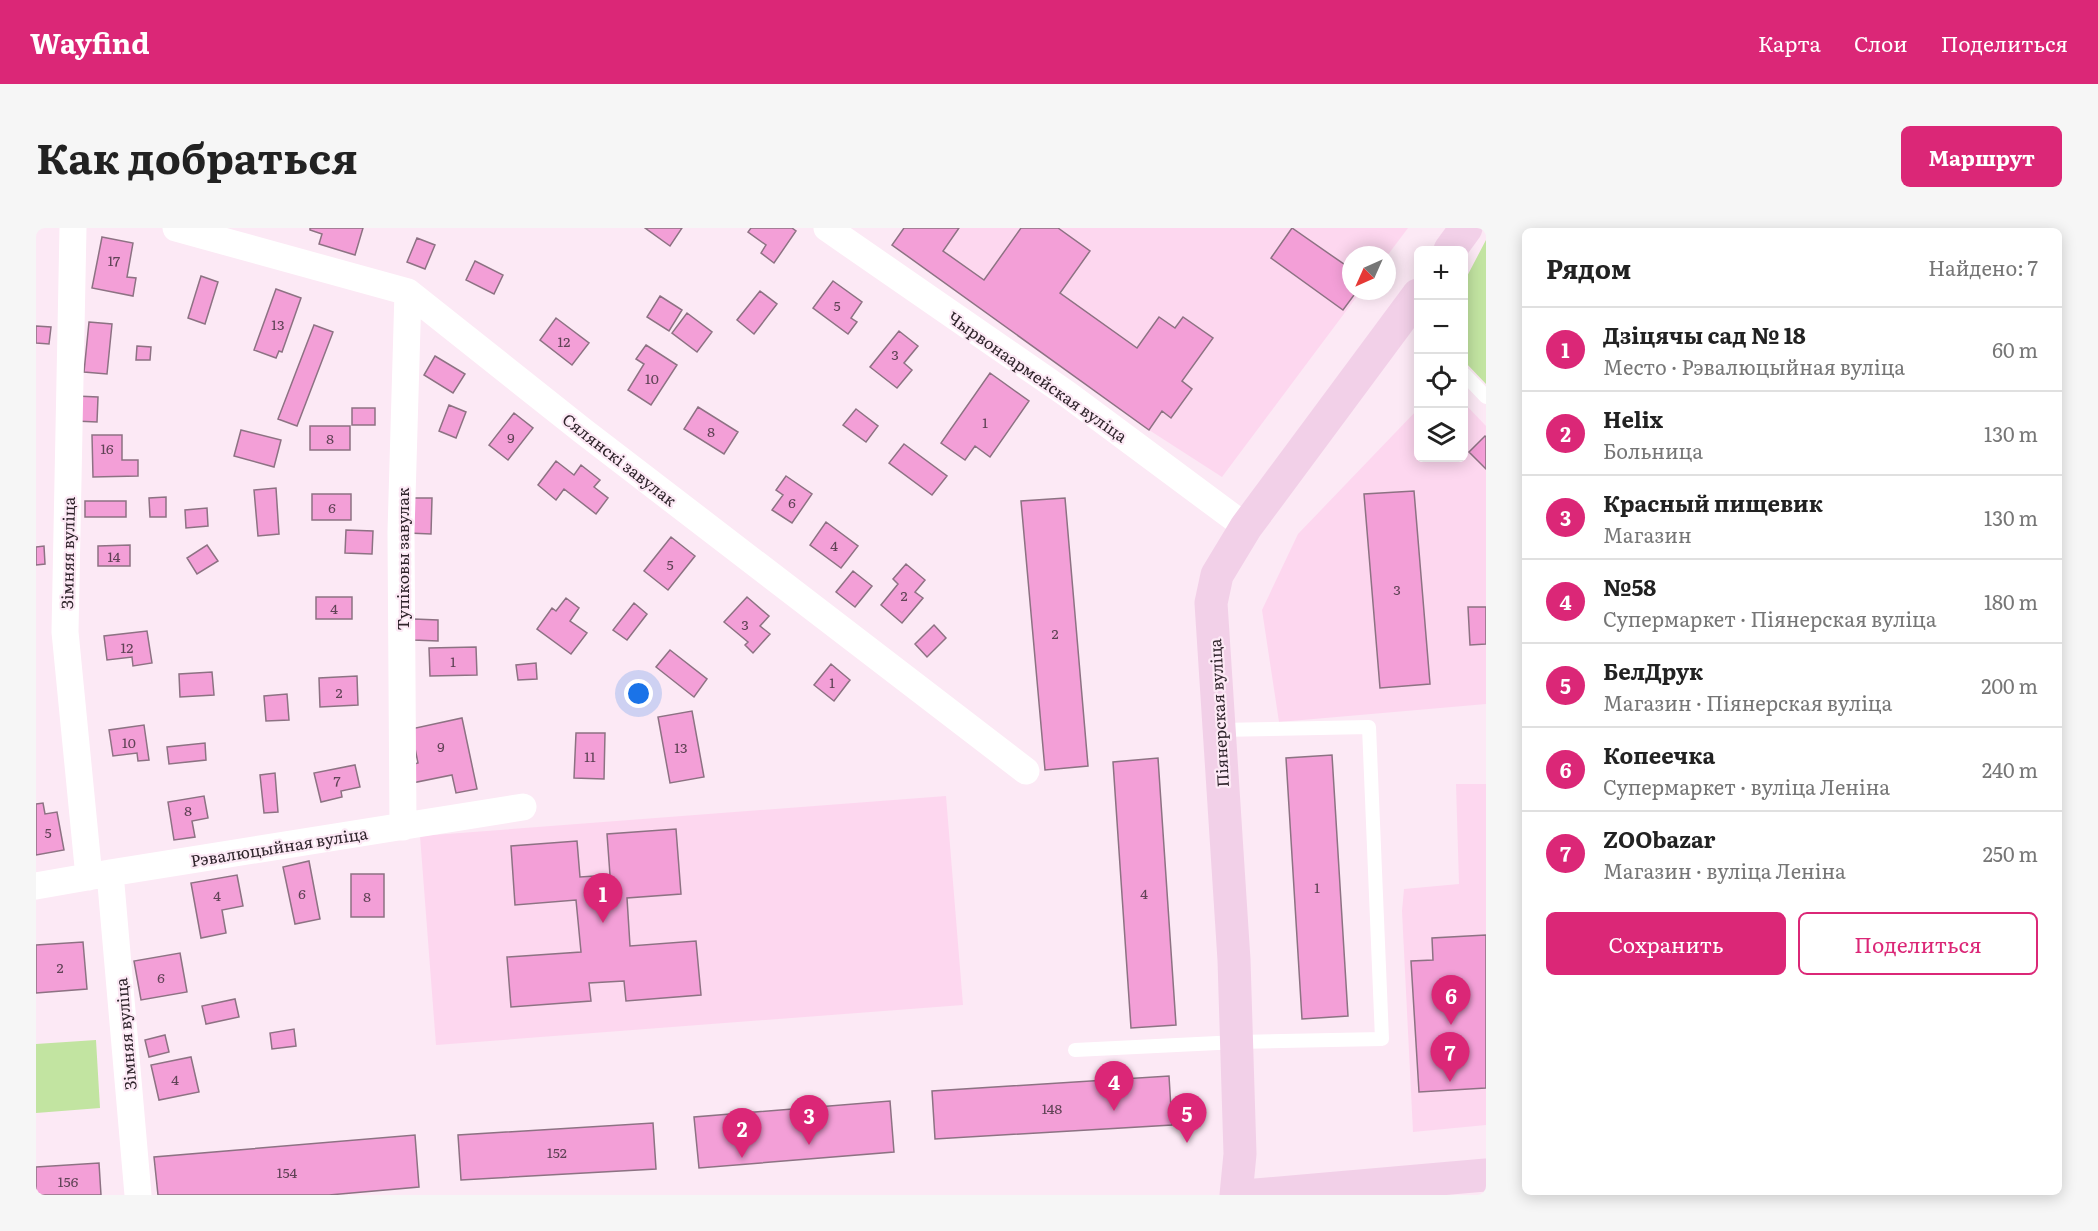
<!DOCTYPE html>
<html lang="ru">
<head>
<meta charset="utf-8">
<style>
	:root { --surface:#fff; --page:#f6f6f6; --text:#222; --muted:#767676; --line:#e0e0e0; --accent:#db2777 }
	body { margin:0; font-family:Literata,serif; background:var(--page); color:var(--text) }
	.controls { position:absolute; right:18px; top:18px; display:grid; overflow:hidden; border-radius:9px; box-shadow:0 3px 15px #0003 }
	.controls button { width:54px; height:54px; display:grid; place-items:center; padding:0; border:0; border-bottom:2px solid var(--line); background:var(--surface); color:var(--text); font:30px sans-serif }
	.compass { position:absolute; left:1306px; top:18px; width:54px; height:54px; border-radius:50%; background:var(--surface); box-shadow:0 3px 15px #0003; rotate:225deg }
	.you { position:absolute; left:603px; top:466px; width:21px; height:21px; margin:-15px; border:4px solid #fff; border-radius:50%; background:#1a73e8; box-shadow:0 0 0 9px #1a73e833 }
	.badge { display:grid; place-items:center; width:39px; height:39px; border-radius:50%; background:var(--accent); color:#fff; font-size:20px; font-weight:700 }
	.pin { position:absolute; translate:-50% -50px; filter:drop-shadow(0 2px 3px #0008) }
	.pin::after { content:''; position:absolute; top:32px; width:21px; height:18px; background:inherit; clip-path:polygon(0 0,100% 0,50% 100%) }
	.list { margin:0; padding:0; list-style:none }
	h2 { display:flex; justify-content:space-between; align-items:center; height:78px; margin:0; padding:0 24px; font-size:26px }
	h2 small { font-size:20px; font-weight:400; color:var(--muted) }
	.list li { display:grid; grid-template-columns:39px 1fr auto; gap:18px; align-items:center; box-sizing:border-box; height:84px; padding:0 24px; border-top:2px solid var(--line) }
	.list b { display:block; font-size:22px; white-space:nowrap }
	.list p { margin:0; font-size:20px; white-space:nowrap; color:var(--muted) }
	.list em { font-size:20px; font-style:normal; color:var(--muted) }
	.actions { display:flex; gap:12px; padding:18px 24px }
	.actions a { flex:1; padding:14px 0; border:2px solid var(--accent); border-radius:9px; text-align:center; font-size:21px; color:var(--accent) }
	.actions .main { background:var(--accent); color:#fff }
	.icon { flex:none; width:33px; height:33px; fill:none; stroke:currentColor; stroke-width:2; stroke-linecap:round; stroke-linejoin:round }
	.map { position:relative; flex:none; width:1450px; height:967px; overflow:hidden; border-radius:9px }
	header { display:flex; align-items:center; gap:36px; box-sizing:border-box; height:84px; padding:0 30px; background:var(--accent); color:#fff }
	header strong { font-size:28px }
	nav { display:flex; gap:33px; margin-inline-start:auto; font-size:21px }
	.intro { display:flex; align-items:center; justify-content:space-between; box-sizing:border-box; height:144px; padding:0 36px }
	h1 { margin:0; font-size:42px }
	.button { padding:15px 27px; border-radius:9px; background:var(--accent); color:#fff; font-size:21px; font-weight:700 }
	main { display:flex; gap:36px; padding:0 36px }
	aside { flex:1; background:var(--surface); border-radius:9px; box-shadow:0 3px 15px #0003 }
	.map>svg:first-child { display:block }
	.built { fill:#fdd7ef }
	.green { fill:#c2e4a1 }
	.building { fill:#f39fd7; stroke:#8d7283; stroke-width:1.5 }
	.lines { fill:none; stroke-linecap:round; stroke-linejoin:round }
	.lane { stroke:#fff; stroke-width:14 }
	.street { stroke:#fff; stroke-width:27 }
	.secondary { stroke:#f2d0e8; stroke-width:33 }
	.labels { text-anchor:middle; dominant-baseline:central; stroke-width:4.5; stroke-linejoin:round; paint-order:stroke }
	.number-label { font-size:14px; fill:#604356 }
	.street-label { font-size:16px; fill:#2f242b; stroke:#fce9f5 }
</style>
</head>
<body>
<header>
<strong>Wayfind</strong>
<nav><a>Карта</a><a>Слои</a><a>Поделиться</a></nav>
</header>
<div class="intro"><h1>Как добраться</h1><a class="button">Маршрут</a></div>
<main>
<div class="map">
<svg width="1450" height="967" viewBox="0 0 1450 967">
	<rect width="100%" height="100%" fill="#fce9f5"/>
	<!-- built -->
	<path class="built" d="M868,0H1372L1351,28L1315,27V63H1325L1186,249L1113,202L856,17Z
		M1428,175L1450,198V476L1243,494L1226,382L1262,306L1382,181V230H1428Z
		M1420,556H1450V897L1377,904L1366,683L1368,661L1423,656Z
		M910,568L927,777L400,817L384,608Z"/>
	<!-- green -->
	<path class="green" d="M1450,12V156L1428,133V54Z
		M60,812L64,880L0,885V816Z"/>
	<!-- building -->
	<path class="building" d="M274,0H327L319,27L283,16L286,6L274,2Z
		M609,0H646L634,18Z
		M715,0H756L760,3L738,35L725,25L730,17L712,4Z
		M868,0H923L907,23L948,52L985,0H1022L1054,23L1024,65L1101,120L1123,89L1139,100L1147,89L1177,110L1146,153L1156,161L1135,190L1126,183L1113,202L856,17Z
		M1256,0L1315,41V63H1321L1307,82L1235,30Z
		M66,9L97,15L91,49L100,50L97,68L56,60Z
		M381,10L399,17L389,41L371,34Z
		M439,33L467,47L458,66L430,52Z
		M165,48L182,54L169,96L152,90Z
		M797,53L826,74L815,90L821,94L812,106L777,80Z
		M240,61L265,70L246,124L243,123L240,130L218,122Z
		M724,63L741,76L718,106L701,92Z
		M624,68L646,82L633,103L611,89Z
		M651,85L676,104L661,124L636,105Z
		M520,90L553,115L536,137L504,112Z
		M53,94L76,96L71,146L48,144Z
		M278,97L297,104L261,198L242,191Z
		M0,98L15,99L13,116L0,115Z
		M863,103L882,118L868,135L876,142L861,160L834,139Z
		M610,117L641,137L615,177L592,162L608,136L600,131Z
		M101,118L115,119L114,132H100Z
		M399,128L429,146L417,165L388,147Z
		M954,145L993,173L954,229L939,218L929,232L905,215Z
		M40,168L62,169L61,194L39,193Z
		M413,177L430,184L420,210L403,203Z
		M662,179L702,204L688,226L648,201Z
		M316,180H339V197H316Z
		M820,181L842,198L830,214L807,197Z
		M478,185L497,200L472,232L453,217Z
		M274,198H314V222H274Z
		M205,202L245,212L238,239L198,228Z
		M56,207H86V232H102V248L57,249Z
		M1449,208L1450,209V241L1433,224Z
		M868,216L911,248L896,267L853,235Z
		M520,233L538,247L545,237L564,252L558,259L572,270L560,286L528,261L520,272L502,257Z
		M750,248L776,266L756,295L736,282L747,267L740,262Z
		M240,260L243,306L222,308L218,262Z
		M1378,263L1394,456L1344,460L1328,266Z
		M276,266H315V292H276Z
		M130,269V289H114L113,270Z
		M372,270H396L395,306L372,305Z
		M1029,270L1052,538L1009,542L985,273Z
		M49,273H90V289H49Z
		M171,280L172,298L150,300L149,282Z
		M790,294L822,318L805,340L774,317Z
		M310,302L337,303L336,326L309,325Z
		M635,309L659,328L632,362L608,343Z
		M94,317V338H62V318Z
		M171,317L182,333L161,346L151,330Z
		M8,318L9,336L0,337V319Z
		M870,336L889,352L879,364L887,370L866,395L845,377L862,356L857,351Z
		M817,343L836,358L819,379L800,364Z
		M280,369H316V391H280Z
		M711,369L733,388L724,398L734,406L717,425L709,417L712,414L688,394Z
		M530,370L543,380L534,393L551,405L535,426L501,401L516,380L520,383Z
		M598,375L611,386L591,412L577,402Z
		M1432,379H1450V416L1434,417Z
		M378,391L402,392V413L377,412Z
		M898,397L910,410L891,429L879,416Z
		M111,403L116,435L97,438L96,429L71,432L68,408Z
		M440,419L441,447L394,448L393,420Z
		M634,422L671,451L658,469L620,439Z
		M500,435L501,451L482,452L480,437Z
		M795,436L814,452L798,473L778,457Z
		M176,444L178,467L144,469L143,446Z
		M321,448L322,477L284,479L283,450Z
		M251,466L253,492L230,493L228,468Z
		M656,483L668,549L634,555L622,489Z
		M426,490L441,561L420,565L416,547L371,556L367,539L382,535L375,501Z
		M108,497L113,532L102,533L101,525L77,528L73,502Z
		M540,505H569L568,551L538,550Z
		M169,515L170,532L133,536L131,519Z
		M1296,527L1312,788L1266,791L1250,530Z
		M1122,530L1140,797L1095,800L1077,534Z
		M319,537L324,559L305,563L306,569L285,574L278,545Z
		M239,545L242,584L228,585L224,547Z
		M168,568L172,590L156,593L159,609L138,612L132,574Z
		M7,575L9,586L21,584L28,622L0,627V576Z
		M640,601L645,666L591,670L594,718L660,713L665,767L590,773L588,753L553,755L555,773L475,779L471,729L545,724L540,672L479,677L475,618L541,613L544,649L574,647L571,606Z
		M273,633L284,691L259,696L247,639Z
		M315,646H348V689H315Z
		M201,647L207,678L186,682L190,705L165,710L155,655Z
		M1450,707V860L1383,864L1375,733L1397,732L1396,710Z
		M47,714L51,761L0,765V717Z
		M144,725L151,764L105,772L98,733Z
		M199,771L203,789L170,796L166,778Z
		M258,801L260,818L236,821L234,805Z
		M129,807L133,824L113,829L109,812Z
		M155,829L163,864L123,872L115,837Z
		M1133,848L1136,897L899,911L896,863Z
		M854,873L858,924L663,940L658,889Z
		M617,895L620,941L425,952L422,907Z
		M379,907L383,959L293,967H122L118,929Z
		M63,935L65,967H0V939Z"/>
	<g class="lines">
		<!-- lane -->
		<path class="lane" d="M1428,146L1450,169
			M1039,822L1202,814L1346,811L1333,499L1182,502"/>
		<!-- street -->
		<path class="street" d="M37,0L29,404L53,649
			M140,0L372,64L547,203L990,543
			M791,0L1031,166L1210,299
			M367,599L365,304L372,64
			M74,645L102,967
			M0,658L74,645L487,579"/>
		<!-- secondary -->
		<path class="secondary" d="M1414,22L1430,0
			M1200,967L1204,926L1198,732L1175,375L1181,347L1210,299L1382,67
			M1220,967L1450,947"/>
	</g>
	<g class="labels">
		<!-- number labels -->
		<g class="number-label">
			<text x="78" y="32">17</text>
			<text x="801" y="77">5</text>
			<text x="242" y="96">13</text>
			<text x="528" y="113">12</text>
			<text x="859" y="126">3</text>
			<text x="616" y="150">10</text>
			<text x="949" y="194">1</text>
			<text x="675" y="203">8</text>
			<text x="475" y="209">9</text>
			<text x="294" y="210">8</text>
			<text x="71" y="220">16</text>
			<text x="756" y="274">6</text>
			<text x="296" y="279">6</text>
			<text x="798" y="317">4</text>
			<text x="78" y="328">14</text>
			<text x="634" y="336">5</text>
			<text x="1361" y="361">3</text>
			<text x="868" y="367">2</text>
			<text x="298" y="380">4</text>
			<text x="709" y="396">3</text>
			<text x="1019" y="405">2</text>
			<text x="91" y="419">12</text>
			<text x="417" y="433">1</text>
			<text x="796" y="454">1</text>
			<text x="303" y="464">2</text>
			<text x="93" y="514">10</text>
			<text x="405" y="518">9</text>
			<text x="645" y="519">13</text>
			<text x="554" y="528">11</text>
			<text x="301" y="552">7</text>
			<text x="152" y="582">8</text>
			<text x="12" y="604">5</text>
			<text x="1281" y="659">1</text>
			<text x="266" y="665">6</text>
			<text x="1108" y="665">4</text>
			<text x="181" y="667">4</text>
			<text x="331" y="668">8</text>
			<text x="24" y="739">2</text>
			<text x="125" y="749">6</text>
			<text x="139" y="851">4</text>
			<text x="1016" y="880">148</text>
			<text x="521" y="924">152</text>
			<text x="251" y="944">154</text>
			<text x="32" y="953">156</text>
		</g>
		<!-- street labels -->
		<g class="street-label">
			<text transform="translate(1002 148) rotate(35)">Чырвонаармейская вуліца</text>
			<text transform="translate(584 231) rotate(38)">Сялянскі завулак</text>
			<text transform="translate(31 325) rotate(-89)">Зімняя вуліца</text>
			<text transform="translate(366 331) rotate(-90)">Тупіковы завулак</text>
			<text transform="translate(1182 485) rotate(-93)">Піянерская вуліца</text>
			<text transform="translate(243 618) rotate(-9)">Рэвалюцыйная вуліца</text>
			<text transform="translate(89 806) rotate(-95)">Зімняя вуліца</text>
		</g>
	</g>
</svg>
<div class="controls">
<button>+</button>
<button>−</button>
<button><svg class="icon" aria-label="locate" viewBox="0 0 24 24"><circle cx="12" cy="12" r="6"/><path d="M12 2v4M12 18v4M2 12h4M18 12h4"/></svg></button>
<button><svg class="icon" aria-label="layers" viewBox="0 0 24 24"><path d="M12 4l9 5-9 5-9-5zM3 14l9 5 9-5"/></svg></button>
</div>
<svg class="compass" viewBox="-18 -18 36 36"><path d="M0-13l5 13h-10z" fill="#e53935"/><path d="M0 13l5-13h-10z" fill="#767676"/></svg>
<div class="you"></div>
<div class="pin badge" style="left:567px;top:695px">1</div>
<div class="pin badge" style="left:706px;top:930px">2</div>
<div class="pin badge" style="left:773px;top:917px">3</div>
<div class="pin badge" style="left:1078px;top:883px">4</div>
<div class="pin badge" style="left:1151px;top:915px">5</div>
<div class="pin badge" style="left:1415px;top:797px">6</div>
<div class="pin badge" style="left:1414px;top:854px">7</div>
</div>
<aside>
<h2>Рядом<small>Найдено: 7</small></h2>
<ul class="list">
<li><span class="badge">1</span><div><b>Дзіцячы сад № 18</b><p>Место · Рэвалюцыйная вуліца</p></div><em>60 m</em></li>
<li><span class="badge">2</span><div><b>Helix</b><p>Больница</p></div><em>130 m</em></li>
<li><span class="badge">3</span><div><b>Красный пищевик</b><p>Магазин</p></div><em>130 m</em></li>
<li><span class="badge">4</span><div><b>№58</b><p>Супермаркет · Піянерская вуліца</p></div><em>180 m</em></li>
<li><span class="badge">5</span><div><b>БелДрук</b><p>Магазин · Піянерская вуліца</p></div><em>200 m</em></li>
<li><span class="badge">6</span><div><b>Копеечка</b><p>Супермаркет · вуліца Леніна</p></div><em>240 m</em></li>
<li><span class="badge">7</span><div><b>ZOObazar</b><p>Магазин · вуліца Леніна</p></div><em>250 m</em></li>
</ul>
<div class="actions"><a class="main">Сохранить</a><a>Поделиться</a></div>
</aside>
</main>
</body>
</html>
